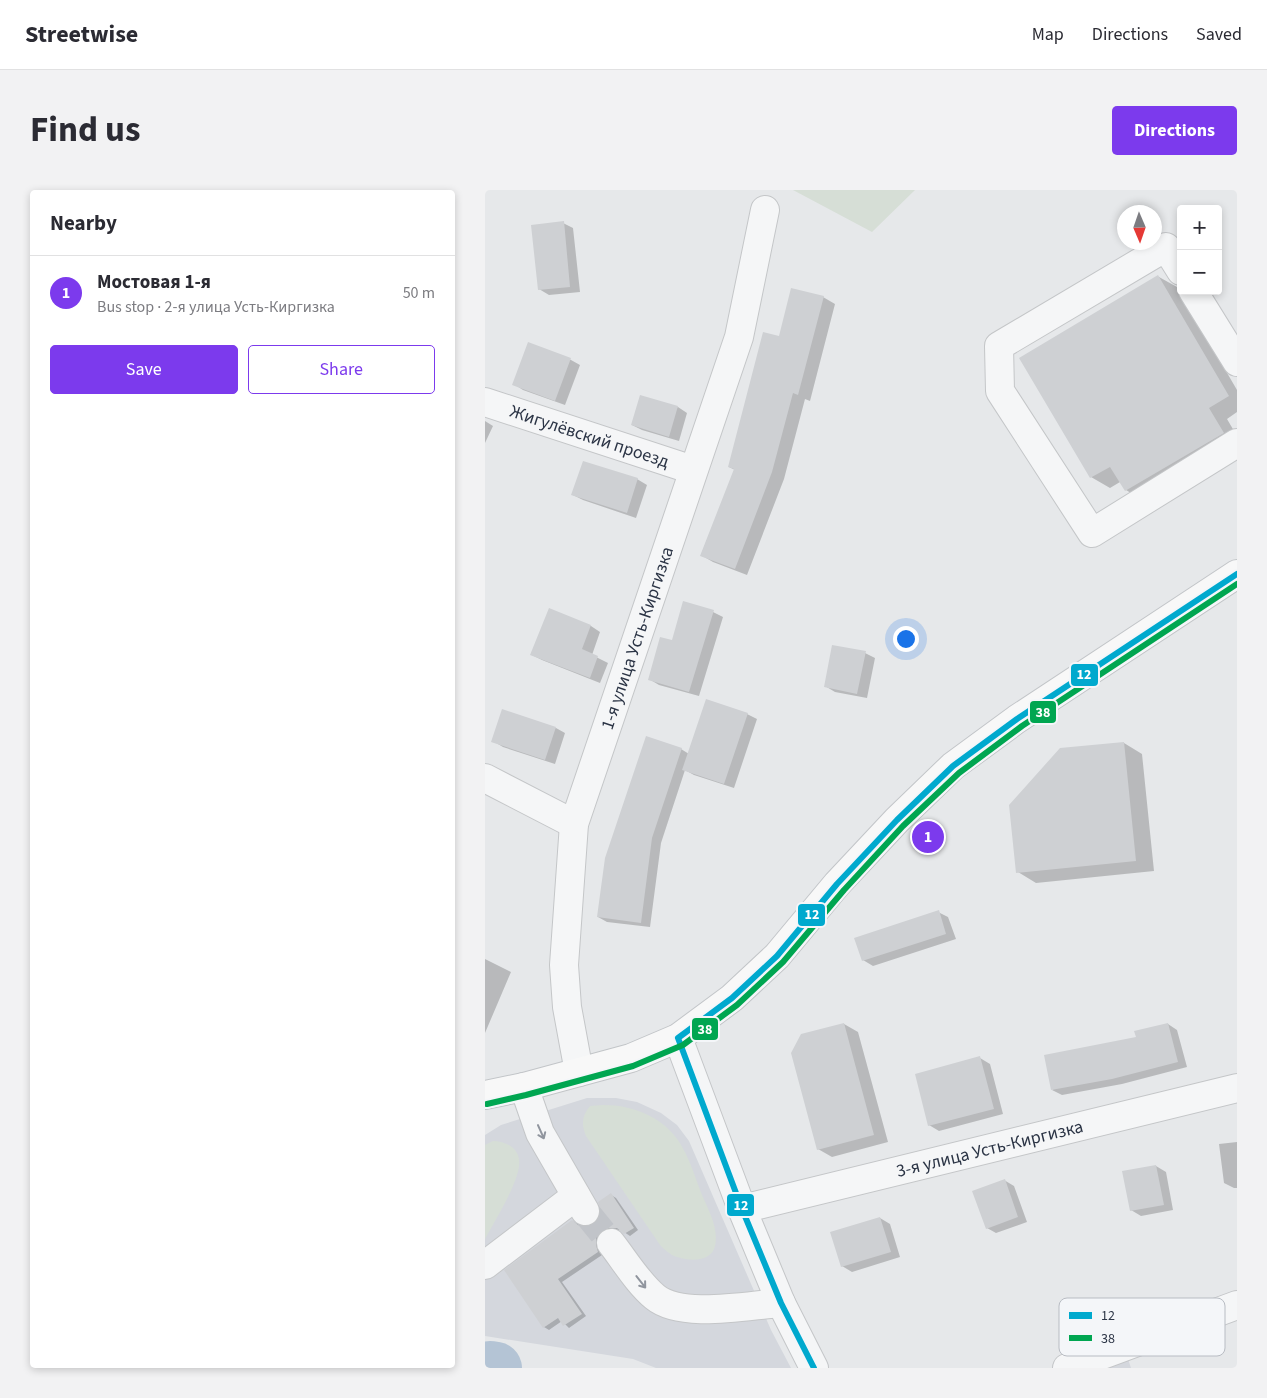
<!DOCTYPE html>
<html lang="en">
<head>
<meta charset="utf-8">
<style>
	:root { --surface:#fff; --page:#f2f2f3; --text:#2b2b33; --muted:#7c7c81; --line:#e1e1e2; --accent:#7c3aed }
	body { margin:0; font-family:"Source Sans 3",sans-serif; background:var(--page); color:var(--text) }
	.controls { position:absolute; right:15px; top:15px; display:grid; overflow:hidden; border-radius:5px; box-shadow:0 2px 8px #0003 }
	.controls button { width:45px; height:45px; display:grid; place-items:center; padding:0; border:0; border-bottom:1px solid var(--line); background:var(--surface); color:var(--text); font:25px sans-serif }
	.compass { position:absolute; left:632px; top:15px; width:45px; height:45px; border-radius:50%; background:var(--surface); box-shadow:0 2px 8px #0003; rotate:178deg }
	.you { position:absolute; left:420px; top:448px; width:18px; height:18px; margin:-12px; border:4px solid #fff; border-radius:50%; background:#1a73e8; box-shadow:0 0 0 8px #1a73e833 }
	.badge { display:grid; place-items:center; width:32px; height:32px; border-radius:50%; background:var(--accent); color:#fff; font-size:16px; font-weight:700 }
	.pin { position:absolute; translate:-50% -50%; border:2px solid #fff; box-shadow:0 1px 5px #0006 }
	.list { margin:0; padding:0; list-style:none }
	h2 { display:flex; justify-content:space-between; align-items:center; height:65px; margin:0; padding:0 20px; font-size:21px }
	h2 small { font-size:16px; font-weight:400; color:var(--muted) }
	.list li { display:grid; grid-template-columns:32px 1fr auto; gap:15px; align-items:center; box-sizing:border-box; height:75px; padding:0 20px; border-top:1px solid var(--line) }
	.list b { display:block; font-size:19px; white-space:nowrap }
	.list p { margin:0; font-size:16px; white-space:nowrap; color:var(--muted) }
	.list em { font-size:16px; font-style:normal; color:var(--muted) }
	.actions { display:flex; gap:10px; padding:15px 20px }
	.actions a { flex:1; padding:11px 0; border:1px solid var(--accent); border-radius:5px; text-align:center; font-size:18px; color:var(--accent) }
	.actions .main { background:var(--accent); color:#fff }
	.map { position:relative; flex:none; width:752px; height:1178px; overflow:hidden; border-radius:5px }
	header { display:flex; align-items:center; gap:30px; box-sizing:border-box; height:70px; padding:0 25px; background:var(--surface); border-bottom:1px solid var(--line) }
	header strong { font-size:24px }
	nav { display:flex; gap:28px; margin-inline-start:auto; font-size:18px }
	.intro { display:flex; align-items:center; justify-content:space-between; box-sizing:border-box; height:120px; padding:0 30px }
	h1 { margin:0; font-size:35px }
	.button { padding:12px 22px; border-radius:5px; background:var(--accent); color:#fff; font-size:18px; font-weight:700 }
	main { display:flex; gap:30px; padding:0 30px }
	aside { flex:1; background:var(--surface); border-radius:5px; box-shadow:0 2px 8px #0003 }
	.map>svg:first-child { display:block }
	.built { fill:#d4d7dd }
	.green { fill:#d6ded6 }
	.shadow { fill:#0003 }
	.lines { fill:none; stroke-linecap:round; stroke-linejoin:round }
	.river { stroke:#b4c4d5; stroke-width:52 }
	.building { fill:#ced0d3 }
	.minor-tunnel { stroke:#c1c4c9; stroke-width:28; stroke-dasharray:28 14; stroke-linecap:butt }
	.minor-casing { stroke:#c4c6c8; stroke-width:30 }
	.major-casing { stroke:#c2c5c8; stroke-width:30 }
	.minor { stroke:#f5f6f7; stroke-width:28 }
	.major { stroke:#f8f8f8; stroke-width:28 }
	.bus-1-casing { stroke:#f4f6f9; stroke-width:10 }
	.bus-2-casing { stroke:#f4f6f9; stroke-width:10 }
	.bus-1 { stroke:#00a9ce; stroke-width:6 }
	.bus-2 { stroke:#00a651; stroke-width:6 }
	.oneway { stroke:#90959e }
	.labels { text-anchor:middle; dominant-baseline:central; stroke-width:4.5; stroke-linejoin:round; paint-order:stroke }
	.street-label { font-size:18px; fill:#2b3445; stroke:#f4f6f9 }
	.key { fill:#f4f6f9; stroke:#b8bcc3; stroke-width:1 }
	.key-label { font-size:14px; fill:#2b3445 }
	.line-badge { stroke:#f4f6f9; stroke-width:2 }
	.badge-label { font-size:14px; text-anchor:middle; font-weight:bold; fill:#fff }
</style>
</head>
<body>
<header>
<strong>Streetwise</strong>
<nav><a>Map</a><a>Directions</a><a>Saved</a></nav>
</header>
<div class="intro"><h1>Find us</h1><a class="button">Directions</a></div>
<main>
<aside>
<h2>Nearby<small></small></h2>
<ul class="list">
<li><span class="badge">1</span><div><b>Мостовая 1-я</b><p>Bus stop · 2-я улица Усть-Киргизка</p></div><em>50 m</em></li>
</ul>
<div class="actions"><a class="main">Save</a><a>Share</a></div>
</aside>
<div class="map">
<svg width="752" height="1178" viewBox="0 0 752 1178">
	<rect width="100%" height="100%" fill="#e6e8ea"/>
	<!-- built -->
	<path class="built" d="M102,908H131L152,912L176,923L192,935L204,951L286,1140L306,1178H171L148,1169L0,1146V945L16,935Z
		M643,1169L646,1178H618Z"/>
	<!-- green -->
	<path class="green" d="M308,0H430L387,42Z
		M118,915C135,915 148,918 163,925C198,942 204,971 217,1005C224,1021 234,1039 230,1056C226,1074 199,1071 187,1065C182,1062 178,1058 175,1055L101,946C96,934 97,926 105,916Z
		M8,951C19,951 33,957 34,970C37,988 9,1032 0,1049V955Z"/>
	<!-- shadow -->
	<path class="shadow" d="M78,33L88,38L95,102L64,105L54,99Z
		M674,87L692,97L752,200V222L742,229L752,246L659,311L641,300L635,292L625,298L606,287Z
		M338,107L350,114L325,211L320,209L299,289L262,385L228,372L216,365L250,280L244,277Z
		M44,154L86,170L95,175L80,215L38,200L29,194Z
		M193,217L202,223L194,251L157,240L147,235Z
		M0,231L8,236L0,253Z
		M152,289L162,295L151,328L98,310L88,305Z
		M64,420L106,436L115,442L107,465L123,473L115,493L57,470L47,465Z
		M228,422L238,427L214,506L174,495L164,489Z
		M380,463L390,468L382,508L350,502L340,496Z
		M262,524L272,529L249,598L209,585L200,580L176,653L165,737L122,732L113,727L196,559L204,564Z
		M71,538L80,543L70,574L18,557L8,551Z
		M639,553L657,564L669,681L551,693L533,682L576,560Z
		M453,722L463,727L471,749L388,776L378,770Z
		M0,769L26,782L0,843Z
		M359,834L373,842L403,952L347,967L333,959Z
		M683,834L692,840L702,877L637,894L577,905L567,900L652,848Z
		M495,868L505,874L518,924L454,941L444,935Z
		M752,952V998H749L739,993L734,954Z
		M671,976L681,982L688,1020L656,1026L646,1020Z
		M519,990L529,996L542,1032L511,1043L502,1038Z
		M126,1005L131,1008L153,1040L145,1046L136,1040H129L122,1042L115,1059L117,1065L77,1092L101,1126L84,1138L77,1131L64,1140L59,1137L21,1080L87,1031L100,1038L109,1035L115,1029Z
		M395,1028L405,1034L415,1067L367,1082L357,1076Z"/>
	<g class="lines">
		<!-- river -->
		<path class="river" d="M5,1177L11,1178"/>
	</g>
	<!-- building -->
	<path class="building" d="M79,31L85,97L53,100L46,35Z
		M673,85L744,206L724,218L739,243L640,301L625,277L605,288L534,168Z
		M306,98L339,106L313,205L308,203L287,282L250,379L215,366L249,279L243,277L278,142L294,146Z
		M43,152L86,168L70,211L27,195Z
		M155,205L193,216L184,247L146,235Z
		M98,271L153,288L142,323L86,305Z
		M198,411L229,420L204,502L163,490L175,447L187,450Z
		M64,418L106,435L97,459L113,466L105,488L45,465Z
		M347,455L381,461L372,504L339,497Z
		M221,509L263,523L239,594L197,580Z
		M17,519L71,537L60,570L6,552Z
		M161,546L197,558L167,648L156,733L112,727L120,668Z
		M639,552L651,671L531,683L524,615L575,558Z
		M454,720L461,744L377,771L369,748Z
		M359,833L389,945L332,960L306,863L316,844Z
		M683,833L693,872L627,889L566,900L559,865L651,847L649,841Z
		M495,866L509,919L443,936L430,884Z
		M671,975L679,1015L645,1021L637,981Z
		M520,989L533,1027L501,1039L487,1001Z
		M126,1003L149,1038L139,1044L132,1038H124L116,1041L111,1047V1055L113,1062L73,1089L97,1124L78,1136L73,1128L58,1138L19,1080L87,1030L93,1035L100,1037L108,1034L114,1028L116,1021L113,1012Z
		M395,1027L406,1062L356,1077L345,1042Z"/>
	<g class="lines">
		<!-- minor-tunnel -->
		<path class="minor-tunnel" d="M100,1021L126,1053"/>
		<!-- minor casing -->
		<g class="minor-casing">
			<g id="minor">
				<path d="M696,81L681,57L514,156L515,201L607,343L752,253"/>
				<path d="M708,101L752,172"/>
				<path id="s1" d="M0,212L208,280"/>
				<path d="M0,588L89,634"/>
				<path d="M193,848L257,1019L296,1113L329,1178"/>
				<path id="s2" d="M94,882L82,817L79,775L89,634L254,147L280,20"/>
				<path d="M39,897L55,943L100,1021"/>
				<path id="s3" d="M257,1019L752,898"/>
				<path d="M126,1053C140,1071 153,1093 170,1107C197,1129 263,1115 296,1113"/>
				<path d="M0,1075L91,1006"/>
				<path d="M582,1178L752,1115"/>
			</g>
		</g>
		<!-- major casing -->
		<g class="major-casing">
			<path id="major" d="M0,905L39,897L146,868L193,848L247,808L292,766L352,694L412,630L468,576L532,529L752,384"/>
		</g>
		<!-- minor -->
		<use href="#minor" class="minor"/>
		<!-- major -->
		<use href="#major" class="major"/>
		<!-- bus-1 casing -->
		<g class="bus-1-casing">
			<path id="bus-1" d="M193,848L247,808L292,766L352,694L412,630L468,576L532,529L752,384
				M193,848L257,1019L296,1113L329,1178"/>
		</g>
		<!-- bus-2 casing -->
		<g class="bus-2-casing">
			<path id="bus-2" d="M2,914L41,905L148,876L198,855L252,815L298,772L359,700L418,636L474,583L537,536L752,394"/>
		</g>
		<!-- bus-1 -->
		<use href="#bus-1" class="bus-1"/>
		<!-- bus-2 -->
		<use href="#bus-2" class="bus-2"/>
	</g>
	<!-- one-way arrows -->
	<defs><path id="oneway-shaft" d="M-6 0H5M1.5-3L5.5 0L1.5 3" fill="none" stroke-width="1.6" stroke-linecap="round" stroke-linejoin="round" transform="scale(1.25)"/></defs>
	<g class="oneway">
		<use href="#oneway-shaft" transform="translate(56 942) rotate(66)"/>
		<use href="#oneway-shaft" transform="translate(156 1092) rotate(52)"/>
	</g>
	<g class="labels">
		<!-- street labels -->
		<g class="street-label">
			<text stroke="none"><textPath href="#s1" startOffset="110">Жигулёвский проезд</textPath></text>
			<text stroke="none"><textPath href="#s2" startOffset="446">1-я улица Усть-Киргизка</textPath></text>
			<text stroke="none"><textPath href="#s3" startOffset="255">3-я улица Усть-Киргизка</textPath></text>
		</g>
	</g>
	<!-- legend -->
	<rect x="574" y="1108" width="166" height="58" rx="8" class="key"/>
	<rect x="584" y="1122" width="23" height="7" fill="#00a9ce"/>
	<rect x="584" y="1145" width="23" height="6" fill="#00a651"/>
	<g class="key-label">
		<text x="616" y="1130">12</text>
		<text x="616" y="1153">38</text>
	</g>
	<g class="line-badge">
		<rect x="585" y="473" width="29" height="24" rx="5" fill="#00a9ce"/>
		<rect x="544" y="510" width="28" height="24" rx="5" fill="#00a651"/>
		<rect x="312" y="713" width="29" height="24" rx="5" fill="#00a9ce"/>
		<rect x="206" y="827" width="28" height="24" rx="5" fill="#00a651"/>
		<rect x="241" y="1003" width="29" height="24" rx="5" fill="#00a9ce"/>
	</g>
	<g class="badge-label">
		<text x="599" y="489">12</text>
		<text x="558" y="527">38</text>
		<text x="327" y="729">12</text>
		<text x="220" y="844">38</text>
		<text x="256" y="1020">12</text>
	</g>
</svg>
<div class="controls">
<button>+</button>
<button>−</button>
</div>
<svg class="compass" viewBox="-18 -18 36 36"><path d="M0-13l5 13h-10z" fill="#e53935"/><path d="M0 13l5-13h-10z" fill="#7c7c81"/></svg>
<div class="you"></div>
<div class="pin badge" style="left:443px;top:647px">1</div>
</div>
</main>
</body>
</html>
